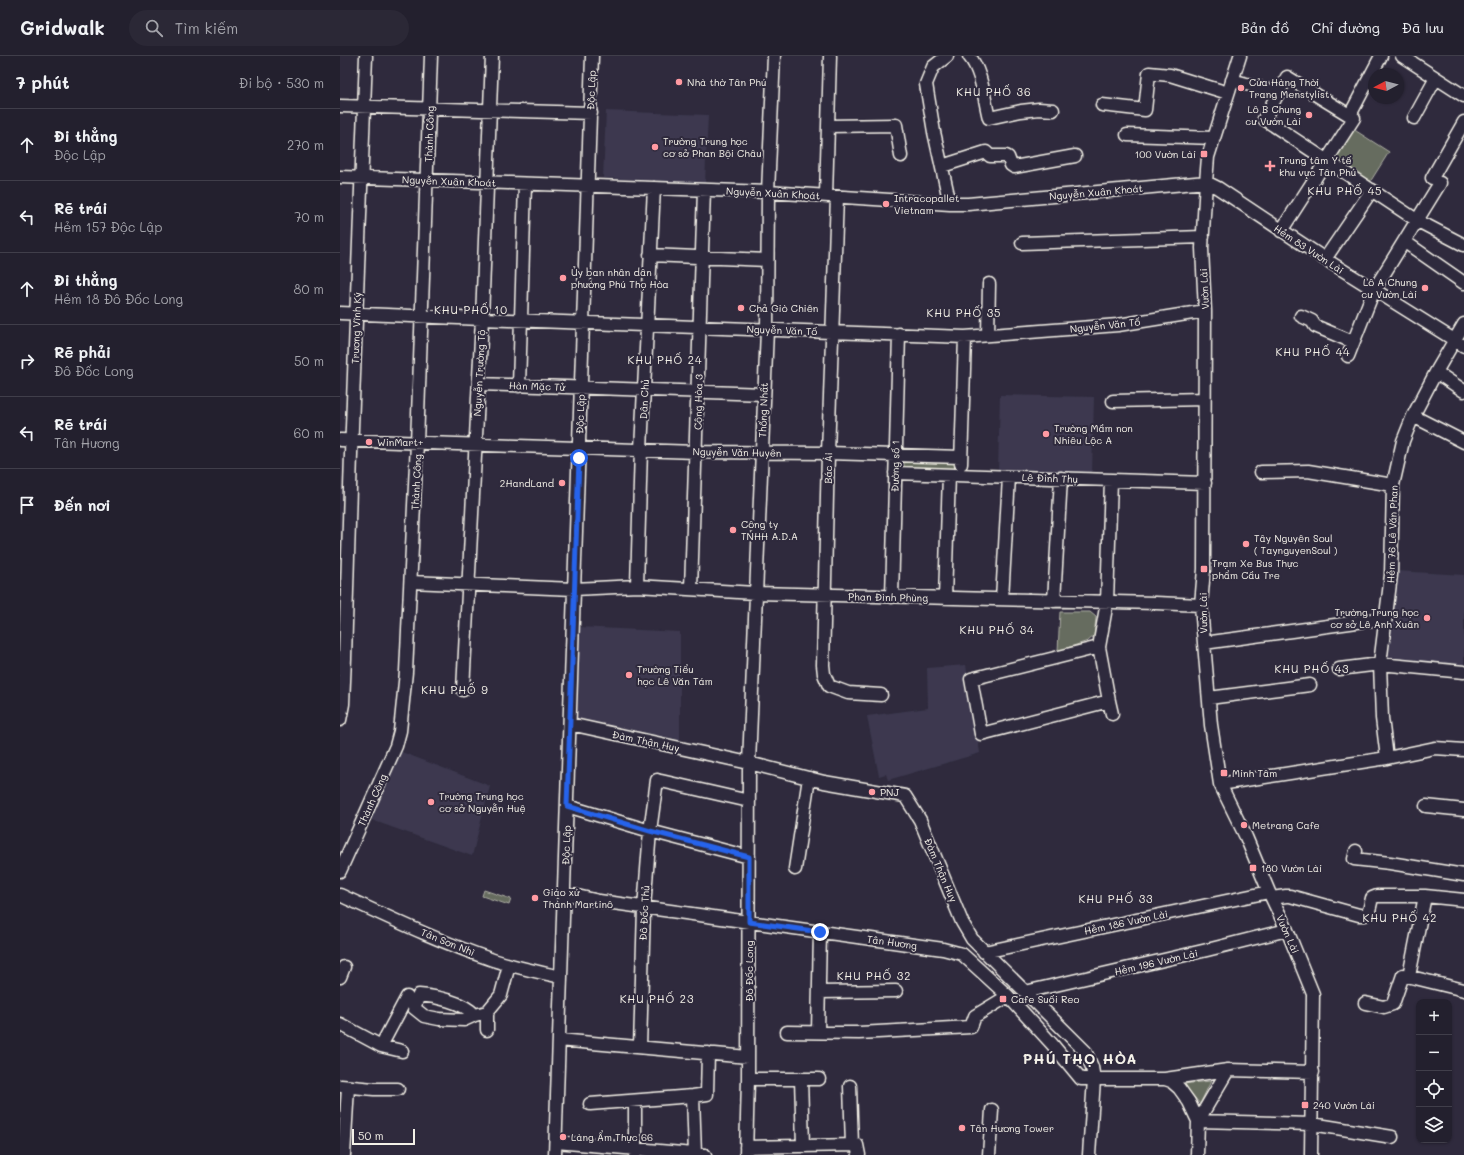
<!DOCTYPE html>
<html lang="vi">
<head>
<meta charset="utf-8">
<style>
	:root { --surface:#23202e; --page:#2b2836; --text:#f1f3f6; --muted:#a3a3aa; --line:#403e4a }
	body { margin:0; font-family:Mali,sans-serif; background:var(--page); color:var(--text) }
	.controls { position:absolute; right:12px; bottom:12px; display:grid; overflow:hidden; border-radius:8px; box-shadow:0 1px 3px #0004 }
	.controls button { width:36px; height:36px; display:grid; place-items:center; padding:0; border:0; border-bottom:1px solid var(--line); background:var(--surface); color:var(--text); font:20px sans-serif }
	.compass { position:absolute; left:1028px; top:12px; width:36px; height:36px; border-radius:50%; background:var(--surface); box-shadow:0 1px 3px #0004; rotate:263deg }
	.scale { position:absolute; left:12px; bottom:10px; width:63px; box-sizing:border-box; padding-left:4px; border:2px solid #f4f1e8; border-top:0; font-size:11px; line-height:14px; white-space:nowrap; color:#f4f1e8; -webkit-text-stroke:3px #2f2a3d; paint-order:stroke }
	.stop { position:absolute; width:12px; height:12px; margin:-9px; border:3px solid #2563eb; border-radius:50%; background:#fff }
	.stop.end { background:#2563eb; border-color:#fff; box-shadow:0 1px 4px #0008 }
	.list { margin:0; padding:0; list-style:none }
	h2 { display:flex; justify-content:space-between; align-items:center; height:52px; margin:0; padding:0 16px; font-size:17px }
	h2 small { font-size:13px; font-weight:400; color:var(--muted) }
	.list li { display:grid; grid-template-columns:26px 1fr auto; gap:12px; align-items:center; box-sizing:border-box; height:72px; padding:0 16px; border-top:1px solid var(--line) }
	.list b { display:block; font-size:15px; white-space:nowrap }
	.list p { margin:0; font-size:13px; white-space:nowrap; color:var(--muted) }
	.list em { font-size:13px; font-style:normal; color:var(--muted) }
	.icon { flex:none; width:22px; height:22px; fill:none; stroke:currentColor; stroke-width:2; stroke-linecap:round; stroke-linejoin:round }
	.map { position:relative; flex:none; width:1124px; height:1099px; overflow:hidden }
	header { display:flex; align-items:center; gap:24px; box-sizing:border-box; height:56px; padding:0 20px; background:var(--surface); border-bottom:1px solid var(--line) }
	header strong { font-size:19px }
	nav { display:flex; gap:22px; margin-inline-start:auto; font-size:14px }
	.search { width:280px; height:36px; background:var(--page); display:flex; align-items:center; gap:10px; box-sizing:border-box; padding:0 14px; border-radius:22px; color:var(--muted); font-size:15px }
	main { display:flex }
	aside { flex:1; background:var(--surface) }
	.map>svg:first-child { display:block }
	.built { fill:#3c394f }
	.green { fill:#666c5f; stroke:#adaea4 }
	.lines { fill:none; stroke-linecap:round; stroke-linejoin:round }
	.minor-casing { stroke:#f4f1e8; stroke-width:15 }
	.minor { stroke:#2f2a3d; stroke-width:12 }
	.route { stroke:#2563eb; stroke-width:5 }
	.poi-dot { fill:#ff9aa2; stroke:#2f2a3d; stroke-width:1.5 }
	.labels { text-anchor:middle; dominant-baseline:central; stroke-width:4; stroke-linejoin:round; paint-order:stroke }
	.poi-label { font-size:10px; fill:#f4f1e8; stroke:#2f2a3d; text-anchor:start }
	.street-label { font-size:10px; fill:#f4f1e8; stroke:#2f2a3d }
	.neighbourhood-label { font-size:11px; letter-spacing:1px; fill:#f4f1e8; stroke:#2f2a3d }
	.district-label { font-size:14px; font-weight:bold; letter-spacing:1px; fill:#f4f1e8; stroke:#2f2a3d }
</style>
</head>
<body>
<header>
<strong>Gridwalk</strong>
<div class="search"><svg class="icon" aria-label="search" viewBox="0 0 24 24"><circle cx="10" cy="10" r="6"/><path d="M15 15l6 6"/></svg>Tìm kiếm</div>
<nav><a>Bản đồ</a><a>Chỉ đường</a><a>Đã lưu</a></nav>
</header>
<main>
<aside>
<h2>7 phút<small>Đi bộ · 530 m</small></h2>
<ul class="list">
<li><svg class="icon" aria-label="ahead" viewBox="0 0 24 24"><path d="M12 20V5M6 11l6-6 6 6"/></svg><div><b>Đi thẳng</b><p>Độc Lập</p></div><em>270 m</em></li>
<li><svg class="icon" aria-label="left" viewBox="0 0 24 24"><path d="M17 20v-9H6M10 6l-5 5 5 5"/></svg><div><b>Rẽ trái</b><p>Hẻm 157 Độc Lập</p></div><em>70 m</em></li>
<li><svg class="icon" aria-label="ahead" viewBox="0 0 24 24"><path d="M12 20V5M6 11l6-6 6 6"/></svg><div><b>Đi thẳng</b><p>Hẻm 18 Đô Đốc Long</p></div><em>80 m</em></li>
<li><svg class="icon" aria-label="right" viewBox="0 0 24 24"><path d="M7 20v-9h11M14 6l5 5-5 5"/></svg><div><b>Rẽ phải</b><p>Đô Đốc Long</p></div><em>50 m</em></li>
<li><svg class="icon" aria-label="left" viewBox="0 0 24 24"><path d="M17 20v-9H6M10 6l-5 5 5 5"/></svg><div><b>Rẽ trái</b><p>Tân Hương</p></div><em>60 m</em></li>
<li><svg class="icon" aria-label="arrive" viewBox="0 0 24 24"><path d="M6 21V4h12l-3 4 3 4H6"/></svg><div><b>Đến nơi</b></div></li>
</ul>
</aside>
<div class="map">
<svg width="1124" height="1099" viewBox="0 0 1124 1099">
	<rect width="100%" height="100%" fill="#2f2a3d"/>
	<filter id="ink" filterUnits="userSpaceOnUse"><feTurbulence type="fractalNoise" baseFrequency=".025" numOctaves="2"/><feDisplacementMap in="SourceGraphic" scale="8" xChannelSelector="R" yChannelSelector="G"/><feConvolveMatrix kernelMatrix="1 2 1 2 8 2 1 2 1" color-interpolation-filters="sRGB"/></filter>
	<g filter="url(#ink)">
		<!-- built -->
		<path class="built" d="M266,55L368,59L365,127L263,122Z
			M660,339L754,341L752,417L658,415Z
			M1056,515L1124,519V613L1044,606Z
			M239,571L340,576V684L237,662Z
			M626,609L640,697L548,724L546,718L539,720L527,660L588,652L587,612Z
			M59,695L150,730L132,800L29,763Z"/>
		<!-- green -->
		<path class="green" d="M1013,73L1049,96L1030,126L994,103Z
			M564,404L616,405L615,415L564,413Z
			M720,556H750L756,561L754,580L748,585L718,595Z
			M144,834L171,843L169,849L142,840Z
			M871,1025L860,1048L843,1028Z"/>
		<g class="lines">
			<!-- minor casing -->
			<g class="minor-casing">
				<path id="minor" d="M607,0L593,11L586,28L594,76L610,148
					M629,0C642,15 644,43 649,62L681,55L699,53L713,54
					M900,0L868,101L866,126L862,192L865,255L864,513L861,549L864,587L871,669L880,728L906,781L929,836L947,874L973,938L971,1099
					M1062,0L1124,40
					M892,24L939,37
					M762,49L805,54L809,17L830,19L888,37
					M0,50L251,57
					M1010,59L1041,0
					M1074,62L1096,22
					M488,70L556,69L561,100
					M787,79L874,82
					M602,110L646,96L650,100H666L668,101L671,109L674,111L735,100
					M0,121L428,136L610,148H628L866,126L878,132L985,203L1124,290
					M1092,122L1124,66
					M486,140L490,0
					M497,141L488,397L483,609L484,618L489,630L508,637L541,639
					M941,175L1014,62L947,21L924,63L1078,165L1124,189
					M1065,186L1124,227
					M682,187L863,181
					M310,199L427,204
					M985,203L1032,134
					M0,257L142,263L625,281L778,269L865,255
					M961,260L972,265L975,270L1013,286
					M648,279L649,228
					M1008,300L1034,234L1100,127
					M1096,316L1124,335
					M139,328L424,338
					M179,330L185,128
					M773,345L864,343
					M1073,360L1124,386
					M0,384L356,396L488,397L621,401
					M621,408L625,281
					M921,416L968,415L1053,429
					M555,417L865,427
					M771,424L767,546L759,591L769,645L772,658
					M71,526L234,533L297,530L415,537L816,547L861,549
					M297,530L301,393L314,132
					M351,533L364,134
					M552,541L559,278
					M605,542L609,419
					M662,543L669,421
					M714,545L721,422
					M864,587L1046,562
					M759,591L631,623L641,678L769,645
					M999,613L1040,608L1124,616
					M123,634L142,263L152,0
					M869,642L970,629
					M0,664L3,648L5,602L11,398L26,0
					M230,668L409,707L484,726L565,740L580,764L622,866L632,883L745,995L752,1011L754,1023L749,1099
					M1047,702L1042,662L1040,608L1051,519L1053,429L1063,385L1073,360L1096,316L1124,268
					M321,725L409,745
					M880,728L1047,702L1095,692L1124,694
					M227,750L310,775L409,801
					M1086,750L1124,754
					M1016,795L1014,803L1050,807L1124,819
					M455,813L469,722
					M0,815L56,690L60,675L66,616L77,387L91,0
					M224,837L259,845L603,893L622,898L668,940L712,988L741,1023H825L831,1025L839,1032L849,1046L858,1065L857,1099
					M0,839C50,862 100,886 153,904C175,911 198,916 221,921
					M932,842L946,840H950L1019,859H1025L1029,855L1032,842L1037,840H1085L1124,844
					M644,896L929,836
					M1069,920L1085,840
					M0,921L4,911
					M479,936L556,935
					M685,936L867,894L947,874
					M1025,947L1044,951L1053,948L1063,919L1124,934
					M135,959C123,946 95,940 79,939L74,952L84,960L99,963L124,964L135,959L147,956L161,939L169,909
					M0,968L41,990L62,995
					M147,974V956
					M447,976L519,977L631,971L635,960L668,940
					M478,976L480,876
					M219,984L408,1001
					M41,990L67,941
					M300,991L304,852L310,775L317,724
					M888,1014L858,1065L972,1068L1052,1081
					M408,1023H479
					M461,1023L463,1089
					M825,1023L888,1014L973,1016
					M1,1030L34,1033H58
					M510,1030L512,1089
					M353,1040L355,1098
					M295,1045V1099
					M250,1048L353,1040L367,1038L368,997
					M216,1086L365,1099
					M406,1091L517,1089L519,1099
					M4,1099L8,1031
					M215,1099L252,0
					M406,1099L408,1023L409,707L427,274L428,136L434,0
					M649,1099L652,1054"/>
			</g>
			<!-- minor -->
			<use href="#minor" class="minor"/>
		</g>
	</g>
	<g class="lines" filter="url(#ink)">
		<!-- route -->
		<path class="route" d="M239,402L227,750L310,775L409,801V866L480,876"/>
	</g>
	<!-- markers -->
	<g class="poi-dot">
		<circle cx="339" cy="26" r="4"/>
		<circle cx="901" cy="32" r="4"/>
		<circle cx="969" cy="59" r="4"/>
		<circle cx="315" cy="91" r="4"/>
		<rect x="860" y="94" width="8" height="8" rx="2"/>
		<path d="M928 104h4v4h4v4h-4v4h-4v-4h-4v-4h4z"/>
		<circle cx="546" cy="148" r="4"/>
		<circle cx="223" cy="222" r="4"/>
		<circle cx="1085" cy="232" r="4"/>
		<circle cx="401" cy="252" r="4"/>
		<circle cx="706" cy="378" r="4"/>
		<circle cx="29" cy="386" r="4"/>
		<circle cx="222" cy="427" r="4"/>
		<circle cx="393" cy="474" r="4"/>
		<circle cx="906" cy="488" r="4"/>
		<rect x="860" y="509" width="8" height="8" rx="2"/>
		<circle cx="1087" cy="562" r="4"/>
		<circle cx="289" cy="619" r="4"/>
		<rect x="880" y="713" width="8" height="8" rx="2"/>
		<circle cx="532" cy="736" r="4"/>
		<circle cx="91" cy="746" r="4"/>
		<circle cx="904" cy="769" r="4"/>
		<rect x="909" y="808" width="8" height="8" rx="2"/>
		<circle cx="195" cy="842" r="4"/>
		<rect x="659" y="939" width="8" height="8" rx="2"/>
		<rect x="961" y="1045" width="8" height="8" rx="2"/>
		<circle cx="622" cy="1072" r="4"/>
		<circle cx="223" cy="1081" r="4"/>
	</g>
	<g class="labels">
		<!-- poi labels -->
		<g class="poi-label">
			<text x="347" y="26">Nhà thờ Tân Phú</text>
			<text x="909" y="26">Cửa Hàng Thời<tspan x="909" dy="12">Trang Menstylist</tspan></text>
			<text x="961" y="53" text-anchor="end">Lô B Chung<tspan x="961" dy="12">cư Vườn Lài</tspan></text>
			<text x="323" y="85">Trường Trung học<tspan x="323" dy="12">cơ sở Phan Bội Châu</tspan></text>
			<text x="856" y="98" text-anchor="end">100 Vườn Lài</text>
			<text x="939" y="104">Trung tâm Y tế<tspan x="939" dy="12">khu vực Tân Phú</tspan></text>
			<text x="554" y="142">Intracopallet<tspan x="554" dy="12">Vietnam</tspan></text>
			<text x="231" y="216">Ủy ban nhân dân<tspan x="231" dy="12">phường Phú Thọ Hòa</tspan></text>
			<text x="1077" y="226" text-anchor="end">Lô A Chung<tspan x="1077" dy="12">cư Vườn Lài</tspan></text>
			<text x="409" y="252">Chả Giò Chiên</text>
			<text x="714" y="372">Trường Mầm non<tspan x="714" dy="12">Nhiêu Lộc A</tspan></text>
			<text x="37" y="386">WinMart+</text>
			<text x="214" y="427" text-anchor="end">2HandLand</text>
			<text x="401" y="468">Công ty<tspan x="401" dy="12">TNHH A.D.A</tspan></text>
			<text x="914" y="482">Tây Nguyên Soul<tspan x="914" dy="12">( TaynguyenSoul )</tspan></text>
			<text x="872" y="507">Trạm Xe Bus Thực<tspan x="872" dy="12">phẩm Cầu Tre</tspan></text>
			<text x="1079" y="556" text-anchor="end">Trường Trung học<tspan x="1079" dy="12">cơ sở Lê Anh Xuân</tspan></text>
			<text x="297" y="613">Trường Tiểu<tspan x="297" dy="12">học Lê Văn Tám</tspan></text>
			<text x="892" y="717">Minh Tâm</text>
			<text x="540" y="736">PNJ</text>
			<text x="99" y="740">Trường Trung học<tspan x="99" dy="12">cơ sở Nguyễn Huệ</tspan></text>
			<text x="912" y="769">Metrang Cafe</text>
			<text x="921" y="812">180 Vườn Lài</text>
			<text x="203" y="836">Giáo xứ<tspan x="203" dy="12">Thánh Martinô</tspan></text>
			<text x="671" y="943">Cafe Suối Reo</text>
			<text x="973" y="1049">240 Vườn Lài</text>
			<text x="630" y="1072">Tân Hương Tower</text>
			<text x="231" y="1081">Làng Ẩm Thực 66</text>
		</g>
		<!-- street labels -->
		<g class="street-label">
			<text transform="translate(251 34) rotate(-88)">Độc Lập</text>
			<text transform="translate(89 78) rotate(-88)">Thành Công</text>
			<text transform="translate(109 125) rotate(2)">Nguyễn Xuân Khoát</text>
			<text transform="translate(756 136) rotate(-5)">Nguyễn Xuân Khoát</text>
			<text transform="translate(433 137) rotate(3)">Nguyễn Xuân Khoát</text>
			<text transform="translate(969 193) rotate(33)">Hẻm 83 Vườn Lài</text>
			<text transform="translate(864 233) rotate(-93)">Vườn Lài</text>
			<text transform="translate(765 269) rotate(-6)">Nguyễn Văn Tố</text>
			<text transform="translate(16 272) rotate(-88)">Trương Vĩnh Ký</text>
			<text transform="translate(442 274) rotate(2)">Nguyễn Văn Tố</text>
			<text transform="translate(139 317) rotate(-87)">Nguyễn Trường Tộ</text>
			<text transform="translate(197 330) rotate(2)">Hàn Mặc Tử</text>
			<text transform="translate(304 343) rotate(-87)">Dân Chủ</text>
			<text transform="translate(358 346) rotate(-89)">Cộng Hòa 3</text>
			<text transform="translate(423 354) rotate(-88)">Thống Nhất</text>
			<text transform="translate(240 358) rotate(-88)">Độc Lập</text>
			<text transform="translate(397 396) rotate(1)">Nguyễn Văn Huyên</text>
			<text transform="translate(555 410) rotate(-89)">Đường số 1</text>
			<text transform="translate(488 412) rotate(-89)">Bác Ái</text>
			<text transform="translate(710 422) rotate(2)">Lê Đình Thụ</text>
			<text transform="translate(76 426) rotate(-87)">Thành Công</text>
			<text transform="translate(1052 478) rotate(-88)">Hẻm 76 Lê Văn Phan</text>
			<text transform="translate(548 541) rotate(1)">Phan Đình Phùng</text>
			<text transform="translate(863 557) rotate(-91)">Vườn Lài</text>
			<text transform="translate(306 685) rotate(12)">Đàm Thận Huy</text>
			<text transform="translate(32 744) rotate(-66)">Thành Công</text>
			<text transform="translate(226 789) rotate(-88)">Độc Lập</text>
			<text transform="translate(601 814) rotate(67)">Đàm Thận Huy</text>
			<text transform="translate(304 857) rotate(-87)">Đô Đốc Thủ</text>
			<text transform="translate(786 866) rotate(-12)">Hẻm 186 Vườn Lài</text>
			<text transform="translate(948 878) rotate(66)">Vườn Lài</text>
			<text transform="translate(108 886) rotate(22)">Tân Sơn Nhì</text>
			<text transform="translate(552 886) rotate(8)">Tân Hương</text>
			<text transform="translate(816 906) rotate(-13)">Hẻm 196 Vườn Lài</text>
			<text transform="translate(409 915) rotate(-90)">Đô Đốc Long</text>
		</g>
		<!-- neighbourhood labels -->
		<g class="neighbourhood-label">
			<text x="654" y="35">KHU PHỐ 36</text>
			<text x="1005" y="134">KHU PHỐ 45</text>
			<text x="131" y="253">KHU PHỐ 10</text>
			<text x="624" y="256">KHU PHỐ 35</text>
			<text x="973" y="295">KHU PHỐ 44</text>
			<text x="325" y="303">KHU PHỐ 24</text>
			<text x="657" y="573">KHU PHỐ 34</text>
			<text x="972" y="612">KHU PHỐ 43</text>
			<text x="115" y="633">KHU PHỐ 9</text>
			<text x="776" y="842">KHU PHỐ 33</text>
			<text x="1060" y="861">KHU PHỐ 42</text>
			<text x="534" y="919">KHU PHỐ 32</text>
			<text x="317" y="942">KHU PHỐ 23</text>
		</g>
		<!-- district labels -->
		<g class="district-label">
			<text x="740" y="1002">PHÚ THỌ HÒA</text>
		</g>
	</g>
</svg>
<div class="controls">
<button>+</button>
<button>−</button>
<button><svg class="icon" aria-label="locate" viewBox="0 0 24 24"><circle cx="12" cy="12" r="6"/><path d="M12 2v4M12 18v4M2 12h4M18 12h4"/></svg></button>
<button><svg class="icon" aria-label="layers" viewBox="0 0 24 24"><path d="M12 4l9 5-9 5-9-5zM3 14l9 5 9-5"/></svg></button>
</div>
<svg class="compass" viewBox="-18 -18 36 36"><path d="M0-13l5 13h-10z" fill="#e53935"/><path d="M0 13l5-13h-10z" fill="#a3a3aa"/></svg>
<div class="scale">50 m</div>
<div class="stop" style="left:239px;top:402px"></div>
<div class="stop end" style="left:480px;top:876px"></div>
</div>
</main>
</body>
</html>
